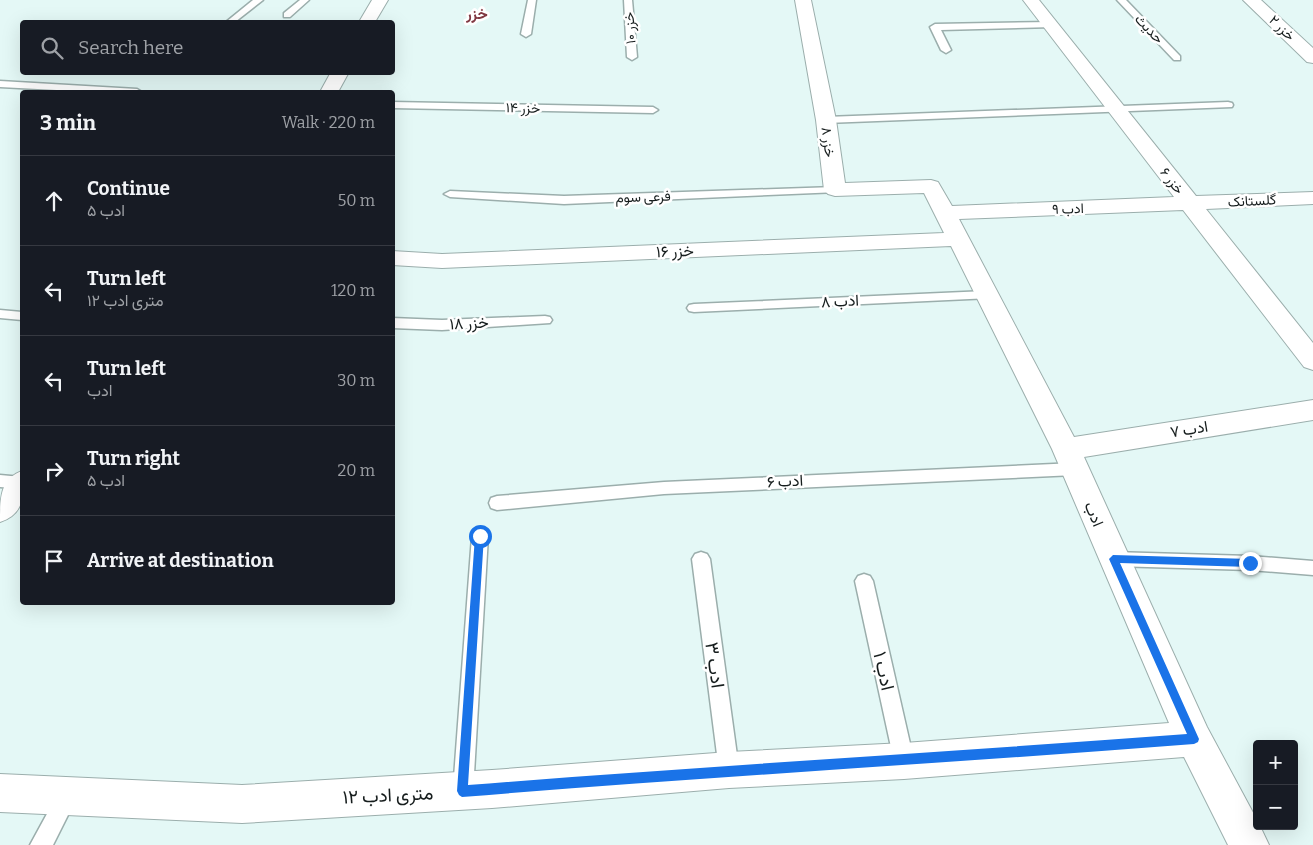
<!DOCTYPE html>
<html lang="en">
<head>
<meta charset="utf-8">
<style>
	:root { --surface:#171b24; --page:#20242c; --text:#f1f3f6; --muted:#9ea1a6; --line:#363941 }
	body { margin:0; font-family:Bitter,Vazirmatn,serif; background:var(--page); color:var(--text) }
	.controls { position:absolute; right:15px; bottom:15px; display:grid; overflow:hidden; border-radius:5px; box-shadow:0 5px 20px #0002 }
	.controls button { width:45px; height:45px; display:grid; place-items:center; padding:0; border:0; border-bottom:1px solid var(--line); background:var(--surface); color:var(--text); font:25px sans-serif }
	.stop { position:absolute; width:15px; height:15px; margin:-11px; border:4px solid #1a73e8; border-radius:50%; background:#fff }
	.stop.end { background:#1a73e8; border-color:#fff; box-shadow:0 1px 5px #0008 }
	.list { margin:0; padding:0; list-style:none }
	h2 { display:flex; justify-content:space-between; align-items:center; height:65px; margin:0; padding:0 20px; font-size:21px }
	h2 small { font-size:16px; font-weight:400; color:var(--muted) }
	.list li { display:grid; grid-template-columns:32px 1fr auto; gap:15px; align-items:center; box-sizing:border-box; height:90px; padding:0 20px; border-top:1px solid var(--line) }
	.list b { display:block; font-size:19px; white-space:nowrap }
	.list p { margin:0; font-size:16px; white-space:nowrap; color:var(--muted) }
	.list em { font-size:16px; font-style:normal; color:var(--muted) }
	.icon { flex:none; width:28px; height:28px; fill:none; stroke:currentColor; stroke-width:2; stroke-linecap:round; stroke-linejoin:round }
	.map { position:relative; flex:none; width:1313px; height:845px; overflow:hidden }
	.search { position:absolute; background:var(--surface); box-shadow:0 5px 20px #0002; left:20px; top:20px; width:375px; height:55px; display:flex; align-items:center; gap:12px; box-sizing:border-box; padding:0 18px; border-radius:5px; color:var(--muted); font-size:19px }
	.panel { position:absolute; background:var(--surface); box-shadow:0 5px 20px #0002; left:20px; top:90px; width:375px; height:515px; border-radius:5px }
	.map>svg:first-child { display:block }
	.lines { fill:none; stroke-linecap:round; stroke-linejoin:round }
	.lane-casing { stroke:#9baeac; stroke-width:3 }
	.street-casing { stroke:#9baeac; stroke-width:2 }
	.secondary-casing { stroke:#9baeac; stroke-width:2 }
	.lane { fill:#fff; fill-rule:evenodd }
	.street { fill:#fff; fill-rule:evenodd }
	.secondary { fill:#fff; fill-rule:evenodd }
	.route { fill:#1a73e8 }
	.labels { text-anchor:middle; dominant-baseline:central; stroke-width:5; stroke-linejoin:round; paint-order:stroke }
	.far-street-label { font-size:14px; fill:#161d1d; stroke:#fff }
	.far-neighbourhood-label { font-size:15px; font-weight:bold; fill:#813943; stroke:#fff }
	.street-label { font-size:16px; fill:#161d1d; stroke:#fff }
	.near-street-label { font-size:19px; fill:#161d1d; stroke:#fff }
</style>
</head>
<body>
<div class="map">
<svg width="1313" height="845" viewBox="0 0 1313 845">
	<rect width="100%" height="100%" fill="#e4f8f6"/>
	<g class="lines">
		<!-- lane casing -->
		<g class="lane-casing">
			<path id="lane" d="M253,0H263L235,22H226Z
				M300,0H309L290,17H284V13Z
				M528,0H536L531,34L526,37L521,34Z
				M624,0H632L637,57L632,60L627,57Z
				M1117,0H1126L1180,56V60H1174Z
				M1051,22L1054,23V27L941,30L951,50L946,53L941,50L930,27L935,24Z
				M0,81L137,89L142,92H94L0,87Z
				M392,102L653,107L658,110L653,113L392,108Z
				M1228,102L1232,103L1233,105L1232,107L826,123L821,120L826,117Z
				M835,187L841,190L839,192L564,204L450,197L444,194L450,191L564,196Z
				M986,291L991,292L993,295L991,298L694,312L689,311L687,308L689,305L694,304Z
				M0,310L22,312V320L0,318Z
				M545,316L550,317L552,320L550,323L442,330L392,328V318L442,320Z
				M1075,463L1081,465L1083,469L1081,473L1075,475L664,494L497,510L491,508L489,503L491,498L497,496L664,482Z
				M0,475L22,477V489L0,487Z
				M480,529L486,531L488,536L473,791L470,798L463,801L456,798L453,791L472,536L474,531Z
				M701,552L707,554L710,559L739,770L736,777L729,780L722,777L719,770L692,559L695,554Z
				M1113,552L1250,556L1313,561V575L1250,570L1113,566L1107,564L1104,559L1107,554Z
				M864,574L870,576L873,581L914,761L911,768L904,771L897,768L894,761L855,581L858,576Z
				M67,787L74,790L77,797L53,845H30L60,790Z"/>
		</g>
		<!-- street casing -->
		<g class="street-casing">
			<path id="street" d="M795,0H811L836,120L845,183L931,180L938,182L952,206L1174,197L1023,0H1039L1196,196L1313,192V204L1206,209L1313,343V370L1304,367L1183,210L959,219L1074,437L1313,400V420L1084,457L1207,727L1257,820V826H1260L1269,845H1228L1184,757L904,779L729,788L492,808L242,823L0,812V774L242,785L492,770L729,752L904,743L1169,723L1052,449L951,246L442,268L392,265V251L442,254L944,233L924,193L835,196L828,194L824,190L816,120Z
				M1243,0H1261L1313,48V63L1307,62Z"/>
		</g>
		<!-- secondary casing -->
		<g class="secondary-casing">
			<path id="secondary" d="M372,0H388L375,22H359Z
				M331,72H349L338,92H320Z
				M22,471C25,493 25,514 0,522C0,498 0,479 22,471Z"/>
		</g>
		<!-- lane -->
		<use href="#lane" class="lane"/>
		<!-- street -->
		<use href="#street" class="street"/>
		<!-- secondary -->
		<use href="#secondary" class="secondary"/>
	</g>
	<!-- route -->
	<path class="route" d="M480,532L484,536L468,785C708,766 947,752 1187,734L1109,559L1113,555L1250,559L1255,563L1250,567L1120,563L1199,739L1198,742L1194,744C950,763 706,777 462,797L459,795L457,791L475,536Z"/>
	<g class="labels">
		<!-- far-street labels -->
		<g class="far-street-label">
			<text transform="translate(630 28) rotate(-94)">خزر ۱۰</text>
			<text transform="translate(1282 28) rotate(44)">خزر ۲</text>
			<text transform="translate(1149 29) rotate(46)">حدیث</text>
			<text transform="translate(523 108) rotate(1)">خزر ۱۴</text>
			<text transform="translate(828 142) rotate(82)">خزر ۸</text>
			<text transform="translate(1172 181) rotate(52)">خزر ۶</text>
			<text transform="translate(643 197) rotate(-2)">فرعی سوم</text>
			<text transform="translate(1252 201) rotate(-3)">گلستانک</text>
			<text transform="translate(1068 209) rotate(-2)">ادب ۹</text>
		</g>
		<!-- far-neighbourhood labels -->
		<g class="far-neighbourhood-label">
			<text x="477" y="14">خزر</text>
		</g>
		<!-- street labels -->
		<g class="street-label">
			<text transform="translate(675 251) rotate(-2)">خزر ۱۶</text>
			<text transform="translate(840 301) rotate(-3)">ادب ۸</text>
			<text transform="translate(469 323) rotate(-3)">خزر ۱۸</text>
			<text transform="translate(1189 429) rotate(-9)">ادب ۷</text>
			<text transform="translate(785 481) rotate(-3)">ادب ۶</text>
			<text transform="translate(1094 514) rotate(67)">ادب</text>
		</g>
		<!-- near-street labels -->
		<g class="near-street-label">
			<text transform="translate(715 665) rotate(82)">ادب ۳</text>
			<text transform="translate(884 671) rotate(77)">ادب ۱</text>
			<text transform="translate(388 795) rotate(-3)">۱۲ متری ادب</text>
		</g>
	</g>
</svg>
<div class="controls">
<button>+</button>
<button>−</button>
</div>
<div class="stop" style="left:480px;top:536px"></div>
<div class="stop end" style="left:1250px;top:563px"></div>
<div class="search"><svg class="icon" aria-label="search" viewBox="0 0 24 24"><circle cx="10" cy="10" r="6"/><path d="M15 15l6 6"/></svg>Search here</div>
<section class="panel">
<h2>3 min<small>Walk · 220 m</small></h2>
<ul class="list">
<li><svg class="icon" aria-label="ahead" viewBox="0 0 24 24"><path d="M12 20V5M6 11l6-6 6 6"/></svg><div><b>Continue</b><p>ادب ۵</p></div><em>50 m</em></li>
<li><svg class="icon" aria-label="left" viewBox="0 0 24 24"><path d="M17 20v-9H6M10 6l-5 5 5 5"/></svg><div><b>Turn left</b><p>۱۲ متری ادب</p></div><em>120 m</em></li>
<li><svg class="icon" aria-label="left" viewBox="0 0 24 24"><path d="M17 20v-9H6M10 6l-5 5 5 5"/></svg><div><b>Turn left</b><p>ادب</p></div><em>30 m</em></li>
<li><svg class="icon" aria-label="right" viewBox="0 0 24 24"><path d="M7 20v-9h11M14 6l5 5-5 5"/></svg><div><b>Turn right</b><p>ادب ۵</p></div><em>20 m</em></li>
<li><svg class="icon" aria-label="arrive" viewBox="0 0 24 24"><path d="M6 21V4h12l-3 4 3 4H6"/></svg><div><b>Arrive at destination</b></div></li>
</ul>
</section>
</div>
</body>
</html>
